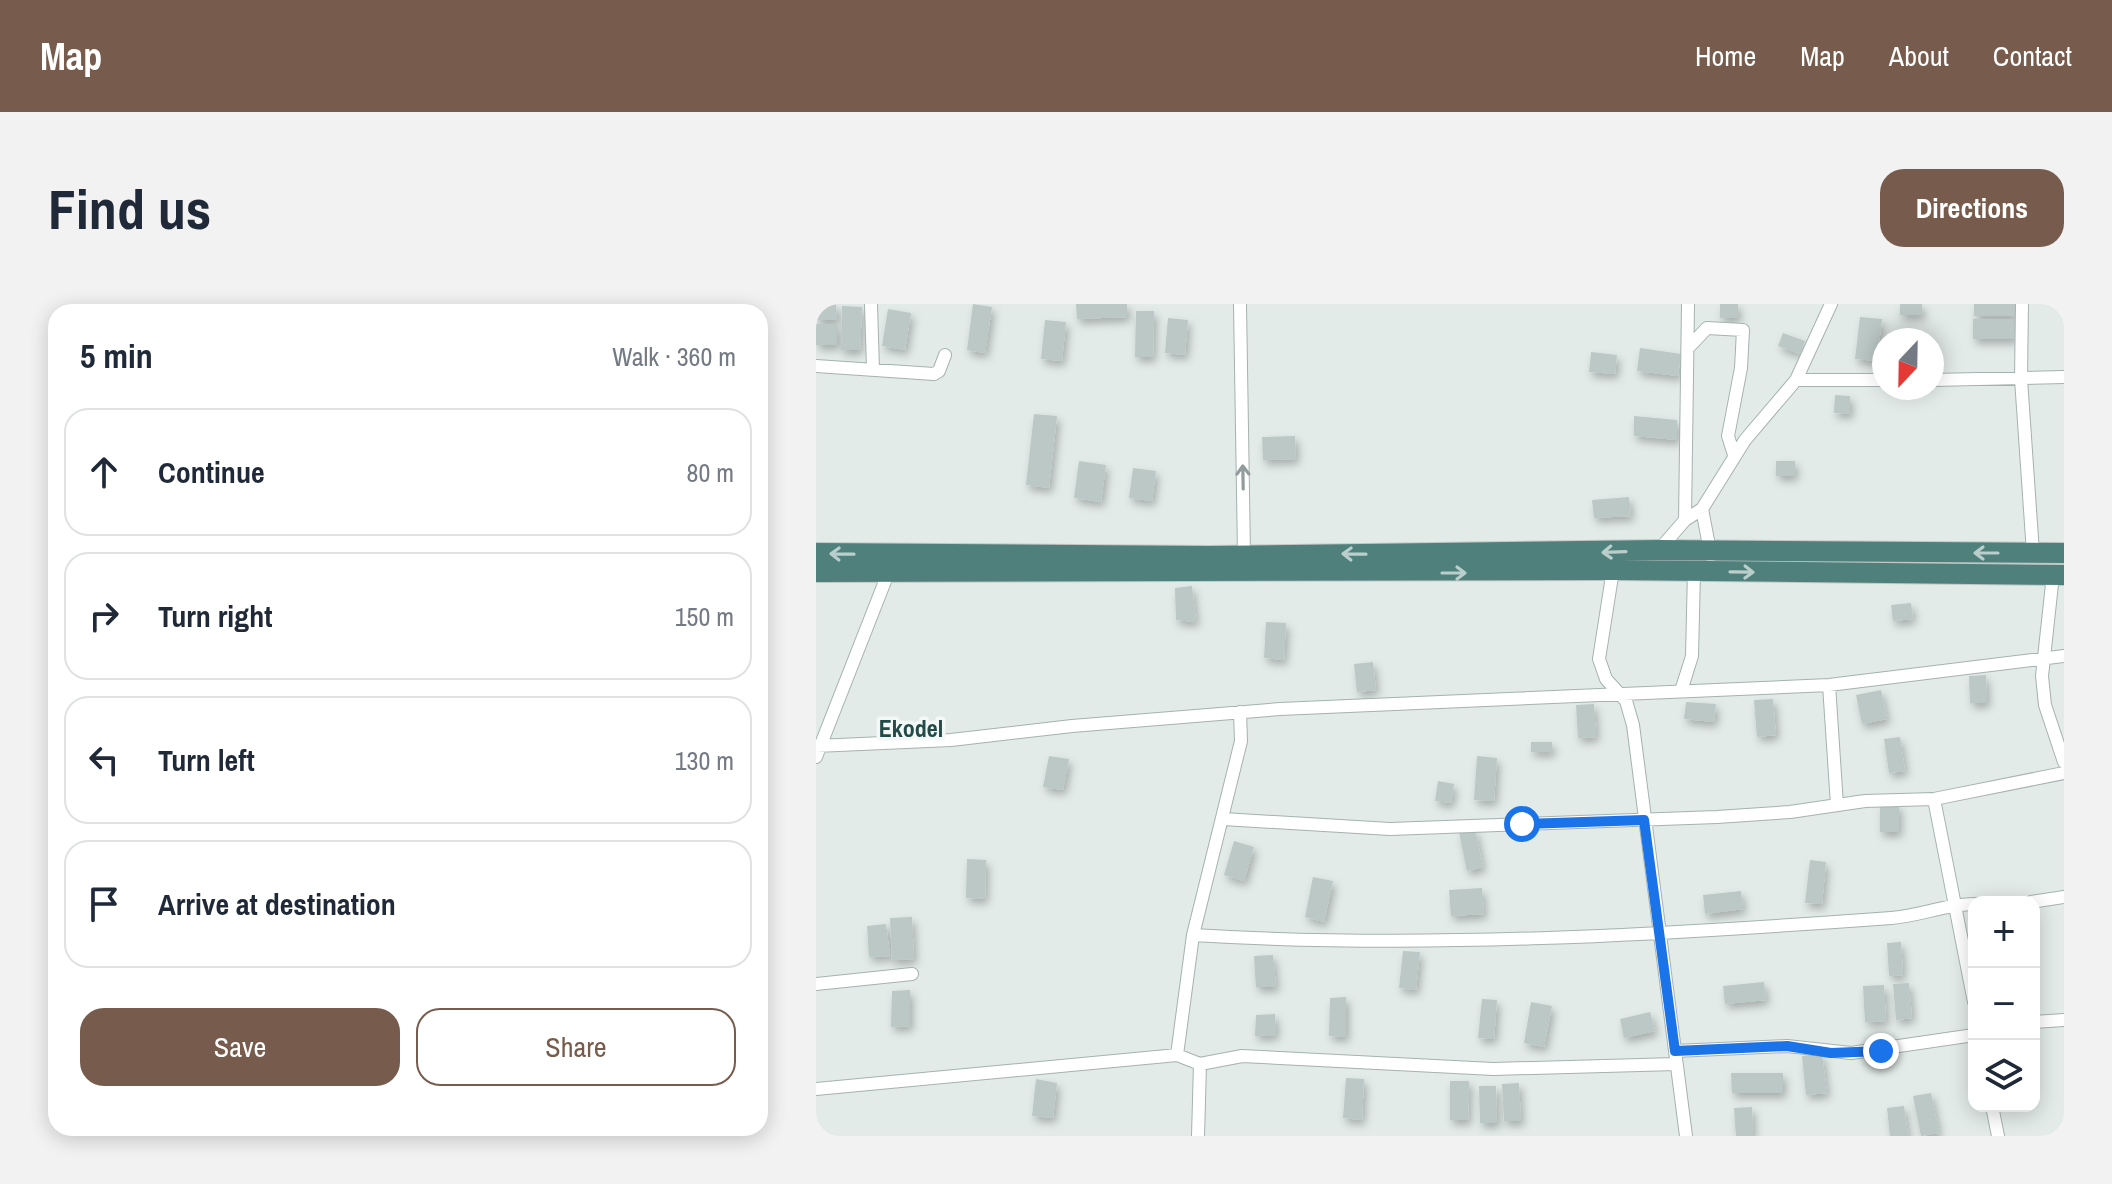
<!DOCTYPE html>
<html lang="en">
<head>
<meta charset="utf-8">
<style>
	:root { --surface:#fff; --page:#f2f2f3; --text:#1f2937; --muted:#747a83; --line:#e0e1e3; --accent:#775c4d }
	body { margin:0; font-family:"Archivo Narrow",sans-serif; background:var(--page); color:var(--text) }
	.controls { position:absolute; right:24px; bottom:24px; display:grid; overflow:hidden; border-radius:16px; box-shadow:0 4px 20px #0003 }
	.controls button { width:72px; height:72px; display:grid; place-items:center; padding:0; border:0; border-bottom:2px solid var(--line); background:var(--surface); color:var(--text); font:40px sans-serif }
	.compass { position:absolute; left:1056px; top:24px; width:72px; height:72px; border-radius:50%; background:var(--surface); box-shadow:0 4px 20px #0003; rotate:202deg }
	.stop { position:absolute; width:24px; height:24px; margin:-18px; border:6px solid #1a73e8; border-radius:50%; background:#fff }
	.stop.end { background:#1a73e8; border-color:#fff; box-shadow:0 2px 8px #0008 }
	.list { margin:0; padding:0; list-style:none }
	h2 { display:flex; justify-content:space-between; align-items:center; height:104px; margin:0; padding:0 32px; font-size:34px }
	h2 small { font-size:26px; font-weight:400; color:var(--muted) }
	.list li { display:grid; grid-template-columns:52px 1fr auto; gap:24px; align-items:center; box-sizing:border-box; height:128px; margin:0 16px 16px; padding:0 16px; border:2px solid var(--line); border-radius:24px }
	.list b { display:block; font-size:30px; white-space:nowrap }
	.list em { font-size:26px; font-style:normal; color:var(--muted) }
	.actions { display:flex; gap:16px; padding:24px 32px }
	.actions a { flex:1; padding:18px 0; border:2px solid var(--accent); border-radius:24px; text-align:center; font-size:28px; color:var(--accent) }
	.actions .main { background:var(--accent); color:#fff }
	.icon { flex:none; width:44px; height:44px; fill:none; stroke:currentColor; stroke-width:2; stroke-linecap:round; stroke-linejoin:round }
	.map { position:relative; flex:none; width:1248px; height:832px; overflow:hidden; border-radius:24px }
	header { display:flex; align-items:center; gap:48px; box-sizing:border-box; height:112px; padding:0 40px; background:var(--accent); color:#fff }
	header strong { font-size:38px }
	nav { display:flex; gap:44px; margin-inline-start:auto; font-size:28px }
	.intro { display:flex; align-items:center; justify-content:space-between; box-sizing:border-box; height:192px; padding:0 48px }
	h1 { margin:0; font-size:56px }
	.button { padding:20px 36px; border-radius:24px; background:var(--accent); color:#fff; font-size:28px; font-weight:700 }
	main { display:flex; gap:48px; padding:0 48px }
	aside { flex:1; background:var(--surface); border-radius:24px; box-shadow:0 4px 20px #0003 }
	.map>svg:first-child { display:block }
	.building { fill:#bbc8c5; filter:url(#shadow) }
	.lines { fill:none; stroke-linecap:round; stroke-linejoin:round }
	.minor-casing { stroke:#a5b2b0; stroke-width:14 }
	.trunk-casing { stroke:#c2c8c7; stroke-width:22 }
	.minor { stroke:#fff; stroke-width:12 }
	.trunk { stroke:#50807c; stroke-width:20 }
	.oneway { stroke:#929c9c }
	.oneway2 { stroke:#bacecb }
	.route { stroke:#1a73e8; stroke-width:10 }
	.labels { text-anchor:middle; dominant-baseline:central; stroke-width:7; stroke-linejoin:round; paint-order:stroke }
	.quarter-label { font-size:24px; font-weight:bold; fill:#224a47; stroke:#f3f8f6 }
</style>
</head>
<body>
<header>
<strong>Map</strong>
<nav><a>Home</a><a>Map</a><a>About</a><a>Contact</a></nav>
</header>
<div class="intro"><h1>Find us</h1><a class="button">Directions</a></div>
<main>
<aside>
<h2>5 min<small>Walk · 360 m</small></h2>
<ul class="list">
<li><svg class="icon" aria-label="ahead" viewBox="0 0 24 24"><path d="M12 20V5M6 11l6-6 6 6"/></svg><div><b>Continue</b></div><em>80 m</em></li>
<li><svg class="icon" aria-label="right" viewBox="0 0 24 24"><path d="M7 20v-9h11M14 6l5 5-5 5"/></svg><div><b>Turn right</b></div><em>150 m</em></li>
<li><svg class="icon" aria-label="left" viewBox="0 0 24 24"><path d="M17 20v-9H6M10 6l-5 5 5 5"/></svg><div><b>Turn left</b></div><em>130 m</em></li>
<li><svg class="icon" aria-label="arrive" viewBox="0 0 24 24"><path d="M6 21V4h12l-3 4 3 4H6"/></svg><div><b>Arrive at destination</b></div></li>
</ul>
<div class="actions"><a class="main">Save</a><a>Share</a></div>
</aside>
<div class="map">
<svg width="1248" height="832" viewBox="0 0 1248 832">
	<defs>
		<filter id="shadow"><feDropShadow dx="3" dy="5" stdDeviation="4" flood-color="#0004"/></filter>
	</defs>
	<rect width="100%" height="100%" fill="#e2ebe8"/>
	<!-- building -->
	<path class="building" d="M0,0H20L21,16H0Z
		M157,0L176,3L169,49L151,46Z
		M260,0H311V13L261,15Z
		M904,0H922V14H904Z
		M1084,0H1106V11H1084Z
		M1158,0H1199V12H1158Z
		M26,2L46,3L44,46H25Z
		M72,5L95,9L89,46L66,42Z
		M320,7H338L337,53H319Z
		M1044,13L1066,15L1061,57L1039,55Z
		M352,14L372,16L369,51L349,49Z
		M1157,15H1199V35H1157Z
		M229,16L250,18L246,57L225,55Z
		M0,20H21V41H0Z
		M967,29L989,37L984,50L962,42Z
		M824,44L865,50L862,72L821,67Z
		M775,48L801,51L799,70L773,68Z
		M1019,91L1034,92V110L1018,109Z
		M218,110L241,112L233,184L210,181Z
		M818,112L861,116V136L818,132Z
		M479,132L480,155L447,156L446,133Z
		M263,157L290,161L285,198L258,194Z
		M960,157H979V172H960Z
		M317,164L340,167L336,197L313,194Z
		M813,193L815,212L778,214L776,196Z
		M376,282L380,318L360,316L359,284Z
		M1095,299L1097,315L1077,317L1075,301Z
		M450,318L470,319L468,356L448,354Z
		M557,358L560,386L541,388L538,360Z
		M1170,371L1171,399H1154L1153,372Z
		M1065,386L1071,415L1046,420L1040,391Z
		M957,395L960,431L941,433L938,396Z
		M870,398L900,400L898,418L868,415Z
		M778,400L780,433L762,434L760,401Z
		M1084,433L1089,467L1073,469L1068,435Z
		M715,438H736V448H715Z
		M233,452L253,455L247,486L227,483Z
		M661,452L681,454L678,497L658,496Z
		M622,477L638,480L635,499L619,497Z
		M1064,501H1083V528H1064Z
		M659,525L667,563L651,567L643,528Z
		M418,537L438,543L428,577L408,571Z
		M151,555L170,556L169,595L150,594Z
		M994,556L1010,558L1006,600L989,599Z
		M497,573L517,577L508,618L489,613Z
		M666,584L668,610L635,612L633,586Z
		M925,587L927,605L889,610L887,591Z
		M96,613L98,655L76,656L74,614Z
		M70,620L74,652L53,653L51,622Z
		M1085,638L1087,671L1073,672L1071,639Z
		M587,647L604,648L600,686L583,684Z
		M457,651L460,683H440L438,652Z
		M948,678L950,696L909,700L907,682Z
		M1093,679L1096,714L1080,716L1077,680Z
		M1068,681L1070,717L1049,718L1047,682Z
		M94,686V722L75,723L76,687Z
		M530,693V733L513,732L514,694Z
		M666,695L681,696L678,735L662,734Z
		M715,698L736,702L728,743L708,739Z
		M834,708L839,727L808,734L804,715Z
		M459,710L460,731L439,732L440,711Z
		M1006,750L1011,789L990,791L986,752Z
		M915,769H967V789H916Z
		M530,774L548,775L546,816L527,814Z
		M220,775L241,779L237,814L216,812Z
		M634,777H653L652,816H634Z
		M703,779L705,817H688L686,780Z
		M663,782H680L681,819H664Z
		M1115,789L1123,829L1105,832L1097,792Z
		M1088,802L1092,832H1074L1071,804Z
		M936,803L937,832H920L918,804Z"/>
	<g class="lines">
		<!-- minor casing -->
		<g class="minor-casing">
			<path id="minor" d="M55,0L57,65
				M424,0L428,251
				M1206,0L1205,75L1217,249
				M872,44L891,24L927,26L925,64L912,132L918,151
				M0,62L118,70L123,67L129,51
				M980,76H1068
				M1116,76L1248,73
				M886,205L895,252
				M869,216L872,0
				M843,246L869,216L886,205L929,136L980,76L1015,0
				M797,266L783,355L790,375L810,397L817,421L870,832
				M1237,271L1226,372L1229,401L1248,458
				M1013,381L1021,501
				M865,387L876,352L878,267
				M0,442L135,436L256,422L464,405L1013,381L1248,352
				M0,453L73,267
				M1118,495L1158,698
				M407,515L574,525L901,513L974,508L1049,497L1118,495L1248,469
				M1215,598L1248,593
				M377,631C608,645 843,631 1075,614C1103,612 1131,600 1158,600
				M0,680L96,670
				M1218,718L1248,716
				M859,747L971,742L1035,749L1158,731
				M361,751L377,631L425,437L424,408
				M0,785L361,751L384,760L426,752L677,765L860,760
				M1176,802L1182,832
				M382,832L384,760"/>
		</g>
		<!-- trunk casing -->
		<g class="trunk-casing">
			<path id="trunk" d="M0,249L392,252L843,246L1248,249
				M0,268L797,266L1248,271"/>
		</g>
		<!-- minor -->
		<use href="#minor" class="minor"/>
		<!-- trunk -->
		<use href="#trunk" class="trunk"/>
	</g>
	<!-- one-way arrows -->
	<defs><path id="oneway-shaft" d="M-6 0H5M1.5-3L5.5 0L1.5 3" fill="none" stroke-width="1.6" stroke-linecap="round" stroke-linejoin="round" transform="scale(2)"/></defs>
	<use class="oneway" href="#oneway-shaft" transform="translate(427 173) rotate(-91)"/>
	<g class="oneway2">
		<use href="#oneway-shaft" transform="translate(798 248) rotate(178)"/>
		<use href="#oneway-shaft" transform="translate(1170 249) rotate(-180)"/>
		<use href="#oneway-shaft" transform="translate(26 250) rotate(-179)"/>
		<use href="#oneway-shaft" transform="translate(538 250) rotate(-179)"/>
		<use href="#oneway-shaft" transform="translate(926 268) rotate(1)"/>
		<use href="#oneway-shaft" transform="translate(638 269)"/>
	</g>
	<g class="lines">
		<!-- route -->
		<path class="route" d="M706,520L828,516L859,747L971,742L1015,749L1065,747"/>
	</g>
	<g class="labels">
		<!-- quarter labels -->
		<g class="quarter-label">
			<text x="95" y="424">Ekodel</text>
		</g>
	</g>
</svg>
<div class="controls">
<button>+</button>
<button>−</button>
<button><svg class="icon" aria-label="layers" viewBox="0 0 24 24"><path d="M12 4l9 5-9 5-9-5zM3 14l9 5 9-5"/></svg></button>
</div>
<svg class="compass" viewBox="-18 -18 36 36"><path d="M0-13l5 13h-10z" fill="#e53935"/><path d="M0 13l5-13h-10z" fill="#747a83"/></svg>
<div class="stop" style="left:706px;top:520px"></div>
<div class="stop end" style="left:1065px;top:747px"></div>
</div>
</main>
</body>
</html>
